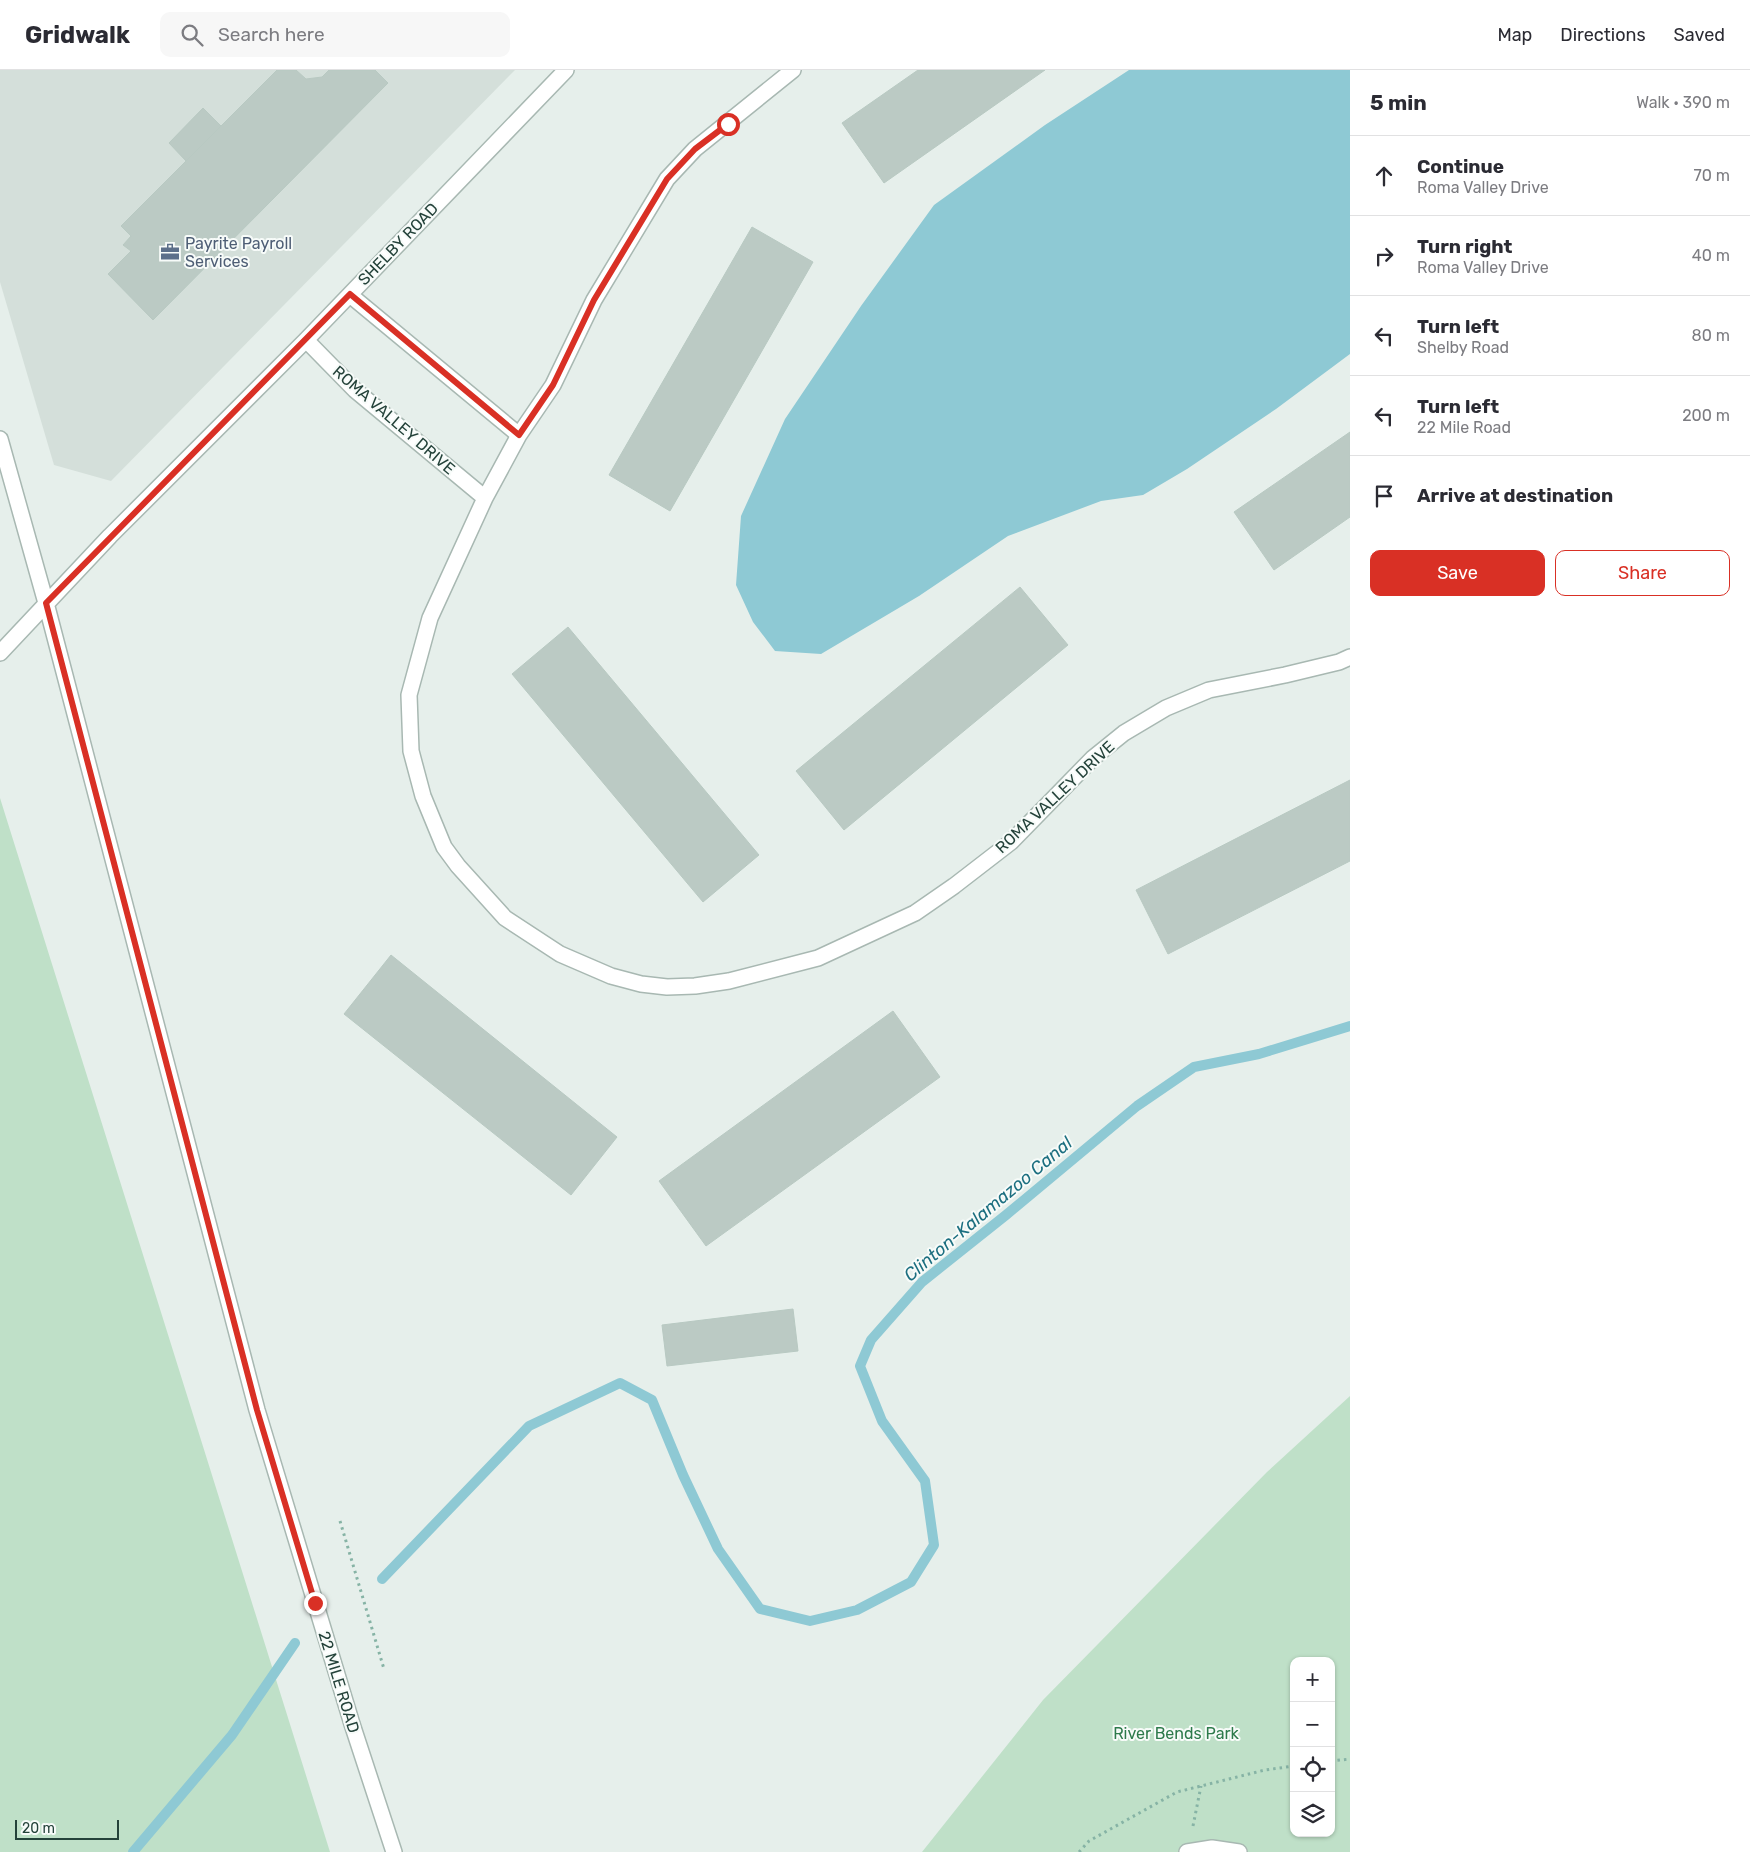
<!DOCTYPE html>
<html lang="en">
<head>
<meta charset="utf-8">
<style>
	:root { --surface:#fff; --page:#f7f7f7; --text:#2b2b33; --muted:#7c7c81; --line:#e1e1e2; --accent:#d93025 }
	body { margin:0; font-family:Rubik,sans-serif; background:var(--page); color:var(--text) }
	.controls { position:absolute; right:15px; bottom:15px; display:grid; overflow:hidden; border-radius:10px; box-shadow:0 1px 4px #0004 }
	.controls button { width:45px; height:45px; display:grid; place-items:center; padding:0; border:0; border-bottom:1px solid var(--line); background:var(--surface); color:var(--text); font:25px sans-serif }
	.scale { position:absolute; left:15px; bottom:12px; width:104px; box-sizing:border-box; padding-left:5px; border:2px solid #24423a; border-top:0; font-size:14px; line-height:18px; white-space:nowrap; color:#24423a; -webkit-text-stroke:4px #f7fbf9; paint-order:stroke }
	.stop { position:absolute; width:15px; height:15px; margin:-11px; border:4px solid #d93025; border-radius:50%; background:#fff }
	.stop.end { background:#d93025; border-color:#fff; box-shadow:0 1px 5px #0008 }
	.list { margin:0; padding:0; list-style:none }
	h2 { display:flex; justify-content:space-between; align-items:center; height:65px; margin:0; padding:0 20px; font-size:21px }
	h2 small { font-size:16px; font-weight:400; color:var(--muted) }
	.list li { display:grid; grid-template-columns:32px 1fr auto; gap:15px; align-items:center; box-sizing:border-box; height:80px; padding:0 20px; border-top:1px solid var(--line) }
	.list b { display:block; font-size:19px; white-space:nowrap }
	.list p { margin:0; font-size:16px; white-space:nowrap; color:var(--muted) }
	.list em { font-size:16px; font-style:normal; color:var(--muted) }
	.actions { display:flex; gap:10px; padding:15px 20px }
	.actions a { flex:1; padding:11px 0; border:1px solid var(--accent); border-radius:10px; text-align:center; font-size:18px; color:var(--accent) }
	.actions .main { background:var(--accent); color:#fff }
	.icon { flex:none; width:28px; height:28px; fill:none; stroke:currentColor; stroke-width:2; stroke-linecap:round; stroke-linejoin:round }
	.map { position:relative; flex:none; width:1350px; height:1782px; overflow:hidden }
	header { display:flex; align-items:center; gap:30px; box-sizing:border-box; height:70px; padding:0 25px; background:var(--surface); border-bottom:1px solid var(--line) }
	header strong { font-size:24px }
	nav { display:flex; gap:28px; margin-inline-start:auto; font-size:18px }
	.search { width:350px; height:45px; background:var(--page); display:flex; align-items:center; gap:12px; box-sizing:border-box; padding:0 18px; border-radius:10px; color:var(--muted); font-size:19px }
	main { display:flex }
	aside { flex:1; background:var(--surface) }
	.map>svg:first-child { display:block }
	.built { fill:#d4dfda }
	.green { fill:#bfe0c8; fill-rule:evenodd }
	.water { fill:#8ec9d4 }
	.lines { fill:none; stroke-linecap:round; stroke-linejoin:round }
	.stream { stroke:#8ec9d4; stroke-width:10 }
	.building { fill:#bbcac4; stroke:#b8c9c2 }
	.minor-casing { stroke:#a8b8b2; stroke-width:18 }
	.path { stroke:#86b3a5; stroke-width:3; stroke-dasharray:2.5 4; stroke-linecap:butt }
	.minor { stroke:#fff; stroke-width:15 }
	.route { stroke:#d93025; stroke-width:6 }
	.labels { text-anchor:middle; dominant-baseline:central; stroke-width:4; stroke-linejoin:round; paint-order:stroke }
	.service-label { font-size:16px; fill:#4e5e75; stroke:#f7fbf9; text-anchor:start }
	.street-label { font-size:16px; fill:#24423a; stroke:#f7fbf9 }
	.park-label { font-size:16px; fill:#2d7a4b; stroke:#f7fbf9 }
	.water-label { font-size:18px; font-style:italic; fill:#1c6f80; stroke:#f7fbf9 }
</style>
</head>
<body>
<header>
<strong>Gridwalk</strong>
<div class="search"><svg class="icon" aria-label="search" viewBox="0 0 24 24"><circle cx="10" cy="10" r="6"/><path d="M15 15l6 6"/></svg>Search here</div>
<nav><a>Map</a><a>Directions</a><a>Saved</a></nav>
</header>
<main>
<div class="map">
<svg width="1350" height="1782" viewBox="0 0 1350 1782">
	<rect width="100%" height="100%" fill="#e6efeb"/>
	<!-- built -->
	<path class="built" d="M0,0H515L111,411L54,395L0,212Z"/>
	<!-- green -->
	<path class="green" d="M0,728L330,1782H0Z
		M1350,1326V1782H922L1043,1630L1267,1402ZM1294,1591H1331V1763H1294Z"/>
	<!-- water -->
	<path class="water" d="M1129,0H1350V284L1276,339L1187,399L1143,425L1101,431L1008,466L919,526L821,584L775,581L753,552L736,515L741,446L785,349L861,236L934,135L1045,55Z"/>
	<g class="lines">
		<!-- stream -->
		<path class="stream" d="M382,1509L529,1356L620,1313L652,1330L683,1405L718,1479L760,1539L810,1551L857,1540L911,1512L934,1475L925,1411L882,1351L860,1296L871,1270L922,1212L1006,1145L1137,1036L1194,997L1259,984L1350,956
			M133,1782L232,1665L295,1573"/>
	</g>
	<!-- building -->
	<path class="building" d="M277,0H296L306,9L322,7L329,0H375L388,13L153,250L108,204L131,181L123,175L131,166L121,156Z
		M918,0H1045L884,113L842,53Z
		M203,38L221,56L186,91L169,73Z
		M752,157L813,192L670,441L609,405Z
		M1350,362V447L1274,500L1234,442Z
		M1020,517L1068,575L844,760L796,701Z
		M568,557L759,785L703,832L512,604Z
		M1350,710V791L1168,884L1136,820Z
		M391,885L617,1067L571,1125L344,944Z
		M893,941L940,1007L706,1176L659,1111Z
		M793,1239L798,1281L667,1296L662,1255Z"/>
	<g class="lines">
		<!-- minor casing -->
		<g class="minor-casing">
			<path id="minor" d="M793,0L695,79L667,109L594,230L553,315L519,365L485,428L430,548L409,625L411,681L423,726L444,777L458,796L505,848L560,884L611,906L641,914L667,917L695,916L729,911L818,888L915,843L954,816L1011,772L1093,688L1124,663L1166,638L1209,620L1285,605L1339,592L1350,587
				M350,225L519,365
				M306,270L355,320L485,428
				M0,369L46,533L257,1340L352,1654L394,1782
				M0,583L110,466L306,270L566,0
				M1187,1782L1212,1778L1239,1782"/>
		</g>
		<!-- path -->
		<path class="path" d="M340,1451L384,1599
			M1331,1691L1350,1689
			M1193,1756L1201,1716
			M1079,1782L1089,1771L1177,1722L1265,1700L1294,1696"/>
		<!-- minor -->
		<use href="#minor" class="minor"/>
	</g>
	<g class="lines">
		<!-- route -->
		<path class="route" d="M315,1533L257,1340L46,533L350,224L519,365L553,315L594,230L667,109L695,79L728,54"/>
	</g>
	<!-- icons -->
	<defs>
		<g id="office-bare" transform="scale(1.5)"><path d="M-6-3h4V-5.5h4V-3h4V5H-6ZM-1-4.5V-3h2v-1.5ZM-6 0V1H6V0Z" fill="#5c6f8a" stroke="#f7fbf9" stroke-width="2.5" paint-order="stroke"/></g>
	</defs>
	<g fill-rule="evenodd">
		<use href="#office-bare" x="170" y="182"/>
	</g>
	<g class="labels">
		<!-- service labels -->
		<g class="service-label">
			<text x="185" y="173">Payrite Payroll<tspan x="185" dy="18">Services</tspan></text>
		</g>
		<!-- street labels -->
		<g class="street-label">
			<text transform="translate(398 174) rotate(-46)">SHELBY ROAD</text>
			<text transform="translate(394 350) rotate(41)">ROMA VALLEY DRIVE</text>
			<text transform="translate(1055 727) rotate(-43)">ROMA VALLEY DRIVE</text>
			<text transform="translate(339 1612) rotate(73)">22 MILE ROAD</text>
		</g>
		<!-- park labels -->
		<g class="park-label">
			<text x="1176" y="1663">River Bends Park</text>
		</g>
		<!-- water labels -->
		<g class="water-label">
			<text transform="translate(988 1139) rotate(-40)">Clinton-Kalamazoo Canal</text>
		</g>
	</g>
</svg>
<div class="controls">
<button>+</button>
<button>−</button>
<button><svg class="icon" aria-label="locate" viewBox="0 0 24 24"><circle cx="12" cy="12" r="6"/><path d="M12 2v4M12 18v4M2 12h4M18 12h4"/></svg></button>
<button><svg class="icon" aria-label="layers" viewBox="0 0 24 24"><path d="M12 4l9 5-9 5-9-5zM3 14l9 5 9-5"/></svg></button>
</div>
<div class="scale">20 m</div>
<div class="stop" style="left:728px;top:54px"></div>
<div class="stop end" style="left:315px;top:1533px"></div>
</div>
<aside>
<h2>5 min<small>Walk · 390 m</small></h2>
<ul class="list">
<li><svg class="icon" aria-label="ahead" viewBox="0 0 24 24"><path d="M12 20V5M6 11l6-6 6 6"/></svg><div><b>Continue</b><p>Roma Valley Drive</p></div><em>70 m</em></li>
<li><svg class="icon" aria-label="right" viewBox="0 0 24 24"><path d="M7 20v-9h11M14 6l5 5-5 5"/></svg><div><b>Turn right</b><p>Roma Valley Drive</p></div><em>40 m</em></li>
<li><svg class="icon" aria-label="left" viewBox="0 0 24 24"><path d="M17 20v-9H6M10 6l-5 5 5 5"/></svg><div><b>Turn left</b><p>Shelby Road</p></div><em>80 m</em></li>
<li><svg class="icon" aria-label="left" viewBox="0 0 24 24"><path d="M17 20v-9H6M10 6l-5 5 5 5"/></svg><div><b>Turn left</b><p>22 Mile Road</p></div><em>200 m</em></li>
<li><svg class="icon" aria-label="arrive" viewBox="0 0 24 24"><path d="M6 21V4h12l-3 4 3 4H6"/></svg><div><b>Arrive at destination</b></div></li>
</ul>
<div class="actions"><a class="main">Save</a><a>Share</a></div>
</aside>
</main>
</body>
</html>
